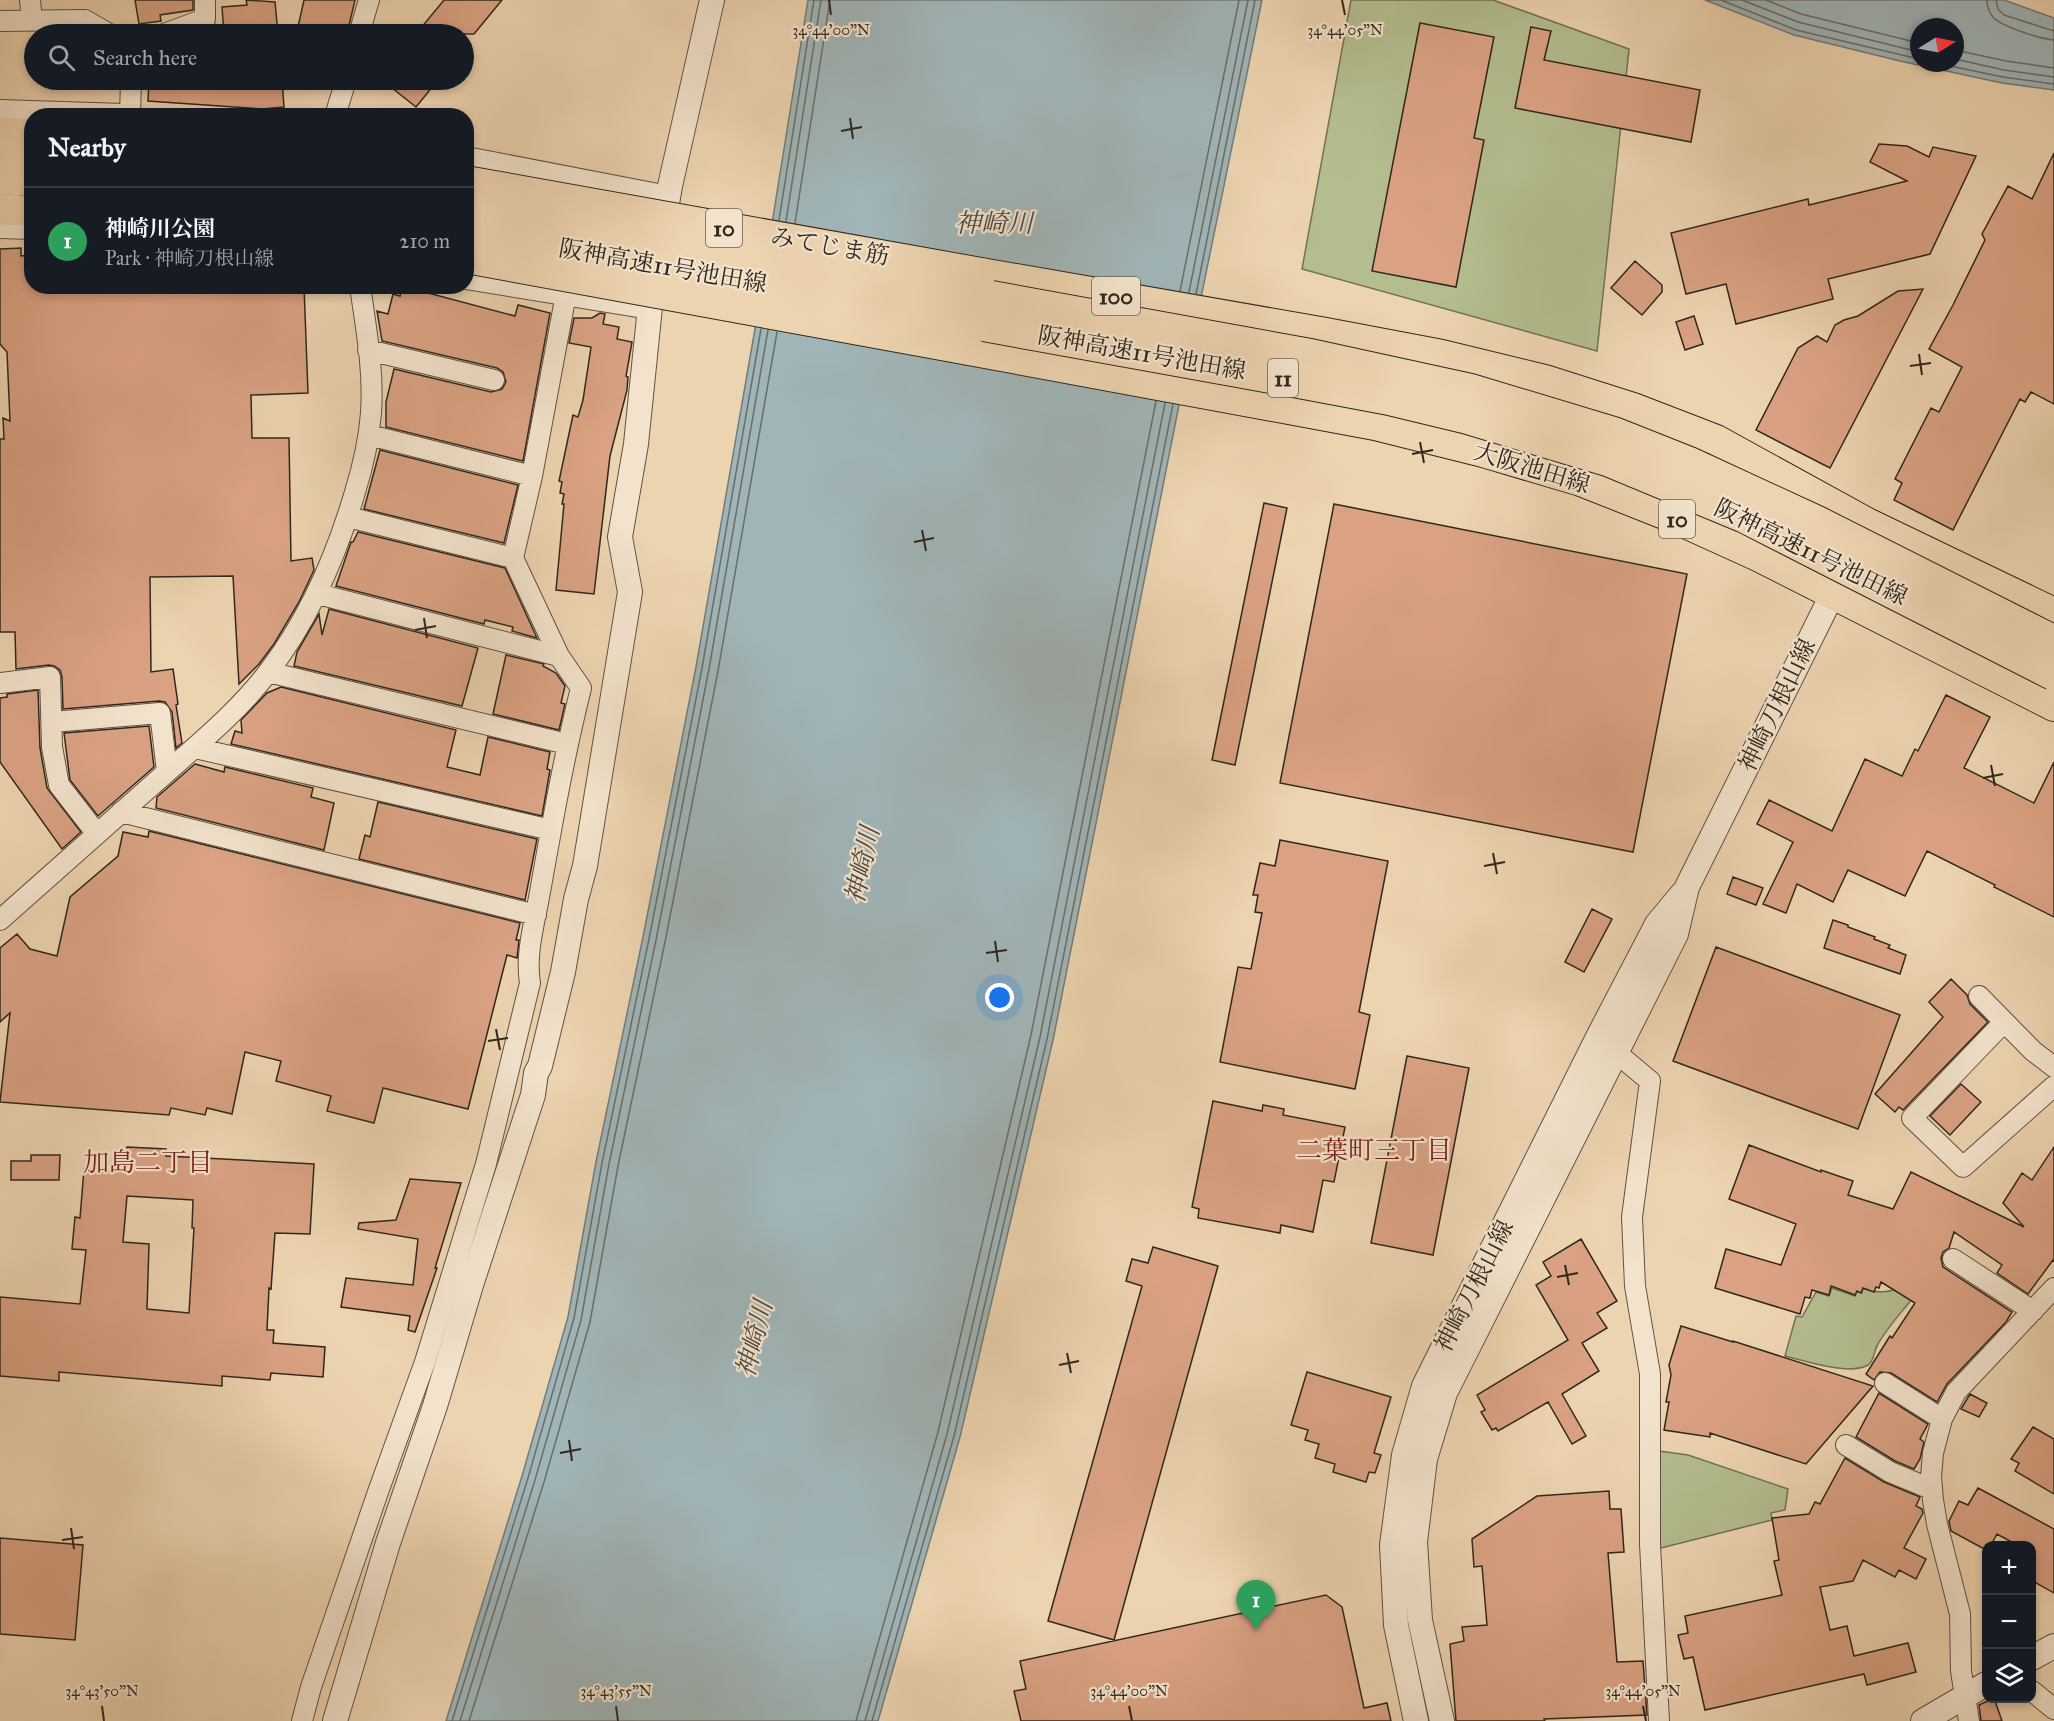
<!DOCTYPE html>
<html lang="en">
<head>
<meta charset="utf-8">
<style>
	:root { --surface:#171b24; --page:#20242c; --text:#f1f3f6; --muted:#9ea1a6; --line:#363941; --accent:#c59692 }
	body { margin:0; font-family:"IM FELL Great Primer","Noto Serif JP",serif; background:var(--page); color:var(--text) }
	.controls { position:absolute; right:18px; bottom:18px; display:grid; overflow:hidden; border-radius:12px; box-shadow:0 3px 9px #0003 }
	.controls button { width:54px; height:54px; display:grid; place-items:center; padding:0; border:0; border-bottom:2px solid var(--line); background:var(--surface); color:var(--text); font:30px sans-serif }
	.compass { position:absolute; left:1910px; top:18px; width:54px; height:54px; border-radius:50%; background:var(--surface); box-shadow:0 3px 9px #0003; rotate:80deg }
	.you { position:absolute; left:1000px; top:998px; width:21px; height:21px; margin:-15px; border:4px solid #fff; border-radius:50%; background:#1a73e8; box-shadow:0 0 0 9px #1a73e833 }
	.badge { display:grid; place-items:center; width:39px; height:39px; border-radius:50%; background:var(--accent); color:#fff; font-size:20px; font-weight:700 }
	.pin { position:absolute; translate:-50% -50px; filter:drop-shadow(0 2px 3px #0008) }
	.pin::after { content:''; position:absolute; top:32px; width:21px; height:18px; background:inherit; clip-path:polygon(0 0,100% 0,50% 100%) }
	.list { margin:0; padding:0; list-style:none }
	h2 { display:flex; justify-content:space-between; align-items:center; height:78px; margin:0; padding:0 24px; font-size:26px }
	h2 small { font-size:20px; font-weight:400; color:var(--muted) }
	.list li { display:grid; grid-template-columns:39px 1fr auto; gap:18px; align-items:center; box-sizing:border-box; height:108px; padding:0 24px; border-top:2px solid var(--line) }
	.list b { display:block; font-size:22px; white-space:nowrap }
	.list p { margin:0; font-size:20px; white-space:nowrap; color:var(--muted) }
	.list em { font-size:20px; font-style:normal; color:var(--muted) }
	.icon { flex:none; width:33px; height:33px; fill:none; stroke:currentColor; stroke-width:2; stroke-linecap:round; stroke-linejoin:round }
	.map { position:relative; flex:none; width:2054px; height:1721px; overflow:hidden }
	.search { position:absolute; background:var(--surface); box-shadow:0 3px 9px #0003; left:24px; top:24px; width:450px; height:66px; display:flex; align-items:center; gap:15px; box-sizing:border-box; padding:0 21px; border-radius:33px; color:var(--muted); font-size:22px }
	.panel { position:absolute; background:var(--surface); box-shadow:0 3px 9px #0003; left:24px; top:108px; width:450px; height:186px; border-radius:24px }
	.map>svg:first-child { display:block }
	.green { fill:#b4bd8e; stroke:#727256; stroke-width:1.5 }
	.water { fill:#a0b5b8; stroke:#737c7a; stroke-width:1.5; fill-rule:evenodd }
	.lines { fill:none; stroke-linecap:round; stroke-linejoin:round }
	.shore { stroke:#686e6b; stroke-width:1.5 }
	.building { fill:#daa283; stroke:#30271e; stroke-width:1.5; fill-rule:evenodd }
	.minor-casing { stroke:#5f5242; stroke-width:22 }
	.tertiary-casing { stroke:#5f5242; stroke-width:26 }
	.primary-casing { stroke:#30271e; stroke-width:32 }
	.motorway-casing { stroke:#30271e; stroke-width:35 }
	.minor { stroke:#f3e3cc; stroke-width:20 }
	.tertiary { stroke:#f3e3cc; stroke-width:24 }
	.primary { stroke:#edd4b0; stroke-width:30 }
	.motorway { stroke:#edd4b0; stroke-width:33 }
	.primary-bridge-casing { stroke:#30271e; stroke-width:32; stroke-linecap:butt }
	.motorway-bridge-casing { stroke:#30271e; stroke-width:35; stroke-linecap:butt }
	.primary-bridge { stroke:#edd4b0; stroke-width:30 }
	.motorway-bridge { stroke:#edd4b0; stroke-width:33 }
	.ticks { fill:none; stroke:#30271e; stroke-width:2 }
	.labels { text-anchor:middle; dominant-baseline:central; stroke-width:4.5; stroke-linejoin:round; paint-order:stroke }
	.shield { fill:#f3e3cc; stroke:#6a5f52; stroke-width:1.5 }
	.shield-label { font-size:22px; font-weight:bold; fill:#30271e }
	.street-label { font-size:24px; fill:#30271e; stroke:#f3e3cc }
	.water-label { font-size:26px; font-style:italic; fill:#4c4a44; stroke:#f3e3cc }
	.neighbourhood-label { font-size:26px; fill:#7a1f14; stroke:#f3e3cc }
	.ticks-label { font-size:15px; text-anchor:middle; fill:#30271e; stroke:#f3e3cc; stroke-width:4.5; stroke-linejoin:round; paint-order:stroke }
</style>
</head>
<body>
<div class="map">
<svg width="2054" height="1721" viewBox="0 0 2054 1721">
	<rect width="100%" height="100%" fill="#edd4b0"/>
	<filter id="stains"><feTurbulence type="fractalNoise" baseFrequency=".00333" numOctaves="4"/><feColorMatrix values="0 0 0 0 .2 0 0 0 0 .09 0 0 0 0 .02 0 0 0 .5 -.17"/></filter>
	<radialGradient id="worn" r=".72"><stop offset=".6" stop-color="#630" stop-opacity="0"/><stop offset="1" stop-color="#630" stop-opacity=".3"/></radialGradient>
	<!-- green -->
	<path class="green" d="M1351,0H1493L1629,49L1597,351L1302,269Z
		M1904,1285L1912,1299C1900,1314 1887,1328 1878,1344C1874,1350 1874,1362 1868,1365C1849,1376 1806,1361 1785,1356L1796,1316L1802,1317L1816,1292L1829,1296L1832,1288L1855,1296L1857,1291L1862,1293L1863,1288C1878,1294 1890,1293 1904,1285Z
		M1659,1451L1688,1455L1788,1489L1785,1510L1771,1513L1772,1520L1657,1549Z"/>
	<!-- water -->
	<path class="water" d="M808,0H1262L1179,405L1053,1040L960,1437L878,1721H446L522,1476L568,1317L596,1162L643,937L696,667L755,329Z
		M1705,0H2004L2054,18V90L2002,83L1900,61L1794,35ZM1919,27H1955V63H1919Z"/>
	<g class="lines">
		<!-- shore -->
		<path class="shore" d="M1721,0L1796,30L1919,59
			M1742,0L1798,22L1919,52
			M1766,0L1801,14L1919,43
			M1987,0C1987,7 1989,13 1994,18C2003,27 2041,39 2054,40
			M1996,0L1998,9L2004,15L2054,31
			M1955,50L2006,61L2054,68
			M1955,59L2004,70L2054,77
			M1936,63L2003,77L2054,84
			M779,220L814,0
			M786,221L821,0
			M795,223L830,0
			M1180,291L1239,0
			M1189,292L1248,0
			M1196,294L1255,0
			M452,1721L528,1478L574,1318L602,1163L649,939L702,668L761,329
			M460,1721L535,1480L581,1320L609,1164L656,940L709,669L768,330
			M469,1721L544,1482L590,1322L618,1166L665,942L718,671L777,332
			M856,1721L938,1432L1031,1035L1156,401
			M865,1721L947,1434L1040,1037L1165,403
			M872,1721L954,1436L1047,1039L1173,404"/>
	</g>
	<!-- building -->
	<path class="building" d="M135,0H193V10L160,15L161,21L139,24Z
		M246,0L275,2L278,34H224L222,7L247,5Z
		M304,0H355L347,34H335L298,27Z
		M444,0H502L474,34H416Z
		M1420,23L1494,37L1474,138L1484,140L1456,287L1372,271Z
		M1531,27L1551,31L1544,60L1700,90L1691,142L1515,108Z
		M149,80H282L284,107L262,109L148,101Z
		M382,80H438L416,107Z
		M1879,144L1907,146L1929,157L1933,147L1976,156L1930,254L1828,279L1833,299L1736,324L1726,284L1686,294L1671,233L1808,199L1809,205L1907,181L1870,162Z
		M2054,153V404L2031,392L2025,402L2020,399L1953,530L1894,500L1902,483L1895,479L1931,408L1939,412L1962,367L1929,349L1953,305L1985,240L1982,234L2008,186L2032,199Z
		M21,248V256L32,255V286H304L308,393L251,395L252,438H289L291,561L312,558L314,570L299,602L274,644L259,664L239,684L233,576L150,577L151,672L173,669L178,704L176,705L182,743L176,748L172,712L165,702L159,701L63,709L62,677L60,670L54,666L49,665L16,669L15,632H0V439H4L3,418L10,421L7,352L0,344V249Z
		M1635,261L1662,285V292L1642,315L1611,288Z
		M402,286L515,316L518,305L550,313L523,461L386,427V402L394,369L491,392L502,389L506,382L503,372L497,368L382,341L377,311L388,314L393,294L400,296Z
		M1923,289L1830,468L1756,430L1798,348L1817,336L1827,342L1835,325L1844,320L1858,316L1898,291Z
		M600,313L605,314L603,324L619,327L617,339L632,342L626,376L628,377L627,390L610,456L594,594L556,590L564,504H562L564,494L560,493L562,482L559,481L573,415L578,417L583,400L591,347L569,343L574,318H592Z
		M1694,316L1703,344L1685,350L1676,322Z
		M380,450L518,485L504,543L364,509Z
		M1264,503L1287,508L1235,765L1212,760Z
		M1334,504L1687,574L1633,852L1280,783Z
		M358,532L505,568L537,638L512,631L513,627L485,620L484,624L336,586L351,542H353Z
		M329,609L478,648L462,706L294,666L297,652L319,614L322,635Z
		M506,655L544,664L543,666L556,673L565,686L561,703L565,704L559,730L493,714Z
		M281,687L456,730L447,767L480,775L488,737L550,752L547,769L550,770L542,816L231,744L235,731L242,733L241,720L267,693Z
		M38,690L40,748L47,788L81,832L62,849L0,762V698L7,697V694Z
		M1946,695L1990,717L1964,768L2034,803L2054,762V917L1994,887L1995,885L1927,851L1905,896L1848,870L1833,902L1797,884L1786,913L1763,904L1793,842L1757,824L1769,800L1832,831L1865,759L1902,776L1915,749L1918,751Z
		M149,726L154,767L98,816L70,780L64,733Z
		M195,764L224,772L225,767L313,788L311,797L334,803L324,850L156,808L157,797Z
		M378,802L537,839L525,900L359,859L365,835L370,837Z
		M149,831L520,923L516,940H519L517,958L507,955L468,1109L383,1088L374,1123L327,1111L331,1096L276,1081L281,1061L245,1052L232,1114L207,1108L205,1115L171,1108L169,1115L0,1102L10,1013L0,1022V948L17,934L30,949L57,956L70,897L118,856L123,832L148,837Z
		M1280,840L1388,861L1359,1012L1370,1015L1355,1089L1220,1062L1238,967L1251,969L1262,913L1255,912L1258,895H1253L1260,863L1275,866Z
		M1733,877L1763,888L1756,905L1727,894Z
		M1592,909L1612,919L1584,972L1565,962Z
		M1833,920L1848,925V927L1875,937L1874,939L1890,945L1888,948L1906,955L1900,974L1824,948Z
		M1716,947L1900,1015L1858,1129L1673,1061Z
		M1951,979L1967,995L1970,1004L1988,1022L1903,1110L1899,1107L1895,1112L1875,1094L1943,1017L1929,1002Z
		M1407,1056L1469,1068L1433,1255L1371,1243Z
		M1961,1084L1981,1102L1950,1135L1930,1116Z
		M1213,1101L1262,1111L1263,1105L1284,1109L1283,1115L1345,1127L1334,1182L1323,1180L1313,1232L1281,1225L1280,1233L1198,1218L1199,1209L1192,1207Z
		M1749,1145L1821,1172V1170L1853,1181L1848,1195L1893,1209L1911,1172L2024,1227L2003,1203L2022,1173L2032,1180L2054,1147V1261L2053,1260L2028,1294L1997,1273L2002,1265L1954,1232L1949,1248L1943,1252L1941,1258L1943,1267L2012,1312L2006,1322L1947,1384L1937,1402L1891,1373L1880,1372L1874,1380L1866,1374L1890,1336L1892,1338L1915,1303L1881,1282L1879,1288L1876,1287L1874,1292L1863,1288L1861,1293L1857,1291L1855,1295L1831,1286L1829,1295L1812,1290L1810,1298L1805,1297L1800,1314L1715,1288L1726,1249L1781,1265L1796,1224L1729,1199Z
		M127,1147L166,1149V1156L314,1164L310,1234L275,1233L271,1289L269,1288L267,1330H274L273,1343L325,1347L323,1377L271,1373L270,1380L222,1376V1386L59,1372V1381L0,1376V1297L80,1304L86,1250L72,1249L75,1217L80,1218L84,1169L126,1172ZM127,1196L193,1200L192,1228H194L189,1313L147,1309L149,1244L123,1242Z
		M31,1155H60L59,1180H11V1161H31Z
		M410,1179L461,1183L435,1268H437L415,1332L408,1330L410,1316L341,1307L346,1278L413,1285L418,1239L358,1229L359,1223L396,1220Z
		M1581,1239L1617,1301L1597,1313L1607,1328L1582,1343L1599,1371L1562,1394L1586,1436L1572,1444L1548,1402L1498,1431L1496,1428L1492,1430L1481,1412L1485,1410L1477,1395L1568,1340L1536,1285L1551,1276L1543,1262Z
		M1153,1247L1218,1266L1114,1640L1048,1621L1142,1286L1126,1281L1132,1259L1148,1263Z
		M1681,1326L1733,1342V1341L1873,1386L1806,1464L1710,1433V1437L1664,1430L1669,1402H1666L1671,1375L1669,1365Z
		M1307,1372L1391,1397L1374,1453L1381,1455L1375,1473L1369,1472L1366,1482L1333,1472L1335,1464L1315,1458L1319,1444L1305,1440L1308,1430L1291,1425Z
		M1879,1393L1928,1424L1920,1439L1924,1442L1920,1459L1914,1469L1895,1461L1856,1437Z
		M1970,1394L1987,1403L1979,1417L1961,1409Z
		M2033,1427L2054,1439V1494L2015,1471L2019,1463L2011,1459Z
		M1845,1458L1884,1482L1920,1497L1916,1506L1922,1509L1923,1513L1904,1548L1926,1559L1916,1579L1899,1570L1895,1577L1863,1560L1853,1581L1820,1587L1830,1630L1847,1626L1854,1656L1908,1643L1916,1672L1867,1685L1864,1674L1705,1710L1693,1657L1684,1659L1678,1635L1688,1633L1685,1616L1782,1595L1774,1561L1779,1560L1772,1518L1809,1514L1815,1502L1820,1504Z
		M1978,1488L2054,1529V1593L2031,1580V1545H2017L1997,1534L1991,1545H1986V1550L1951,1531L1949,1521L1959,1501L1968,1505Z
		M1609,1491L1610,1509H1621L1624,1552L1608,1553L1617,1662L1643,1661L1647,1715L1544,1719L1545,1721H1456L1450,1644L1464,1641L1462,1627L1487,1625L1482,1566L1474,1567L1472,1539L1537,1496Z
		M0,1538L83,1545L75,1640L0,1634Z
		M1326,1595L1342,1607L1364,1708L1387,1703L1391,1721H1021L1014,1691L1026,1689L1020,1661Z
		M1994,1698L2002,1721H1981L1979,1705Z"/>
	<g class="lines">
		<!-- minor casing -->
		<g class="minor-casing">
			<path id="minor" d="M30,0L32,20
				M0,21L85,20L109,34
				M164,34L205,19V0
				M359,34L369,0
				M130,116L131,80
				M335,116L346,80
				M368,350L494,380
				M369,435L532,476
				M348,517L513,558
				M318,594L559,656
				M268,672L567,744
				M0,683L50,677L52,747L59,785L97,834
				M52,722L160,713L167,771
				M195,748L551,830
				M121,812L536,915
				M0,920C53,873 106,826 159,779C197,745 238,712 269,671C310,617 336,557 355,492C363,466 369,440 371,413C374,371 366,328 360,286
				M1979,996L2033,1051L2054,1067
				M2004,1022L1912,1118L1963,1167L2054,1086
				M1607,1045L1650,1081L1632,1217L1635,1286L1650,1374V1544L1659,1721
				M1953,1259L2033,1311
				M1885,1383L1942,1419
				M1846,1445L1890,1472L1931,1489
				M2032,1691L2054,1709
				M302,1721L311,1687L378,1492L425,1362L486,1164L530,983C525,954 535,921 540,892C552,824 564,756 581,688L559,656L513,558L532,476L566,294
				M1969,1721L1961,1671L1960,1614L1937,1524L1933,1500L1931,1477L1933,1453L1942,1419L1956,1392L2054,1288"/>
		</g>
		<!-- tertiary casing -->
		<g class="tertiary-casing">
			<path id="tertiary" d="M0,112L124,116
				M466,159L668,198
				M0,226L32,227
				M662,233L670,186L712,0
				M466,277L650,307
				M2032,1658L2054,1646
				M335,1721L388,1543L435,1406L471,1285L533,1095L536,1073L540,1066L563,972L576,899L585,866L630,592L620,537L636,444L650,307L655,277
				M1416,1721L1396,1625L1392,1545L1404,1455L1424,1386L1598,1037L1657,924L1682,894
				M1442,1721L1420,1620L1415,1542L1425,1459L1445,1393L1676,934L1687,887L1840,579
				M1923,1721L1986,1684"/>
		</g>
		<!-- primary casing -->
		<g class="primary-casing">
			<path id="primary" d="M0,133L32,134
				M0,209L32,211
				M981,273L1326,333L1442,355L1545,380L1633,408L1716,440L1867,523L2054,613
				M969,350L1375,425L1483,452L1581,481L1672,517L1758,556L2054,706"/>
		</g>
		<!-- motorway casing -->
		<g class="motorway-casing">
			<path id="motorway" d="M0,153L32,154
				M0,178L32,179"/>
		</g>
		<!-- minor -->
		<use href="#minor" class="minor"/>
		<!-- tertiary -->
		<use href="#tertiary" class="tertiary"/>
		<!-- primary -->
		<use href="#primary" class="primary"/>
		<!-- motorway -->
		<use href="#motorway" class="motorway"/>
		<!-- primary-bridge casing -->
		<g class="primary-bridge-casing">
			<path id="primary-bridge" d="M466,181L981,273
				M466,258L969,350"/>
		</g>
		<!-- motorway-bridge casing -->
		<g class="motorway-bridge-casing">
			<path id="motorway-bridge" d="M466,202L1313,356L1469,390L1615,434L1688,463L1818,523L2054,642
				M466,231L1307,383L1387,398L1466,417L1609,460L1744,516L2054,674"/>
		</g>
		<!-- primary-bridge -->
		<use href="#primary-bridge" class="primary-bridge"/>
		<!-- motorway-bridge -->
		<use href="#motorway-bridge" class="motorway-bridge"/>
	</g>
	<!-- ticks -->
	<path class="ticks" d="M829,0L831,15M1342,0L1345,15M850,118L853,139M841,131L862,127M1919,354L1922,375M1910,366L1931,363M1420,442L1424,463M1412,454L1433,450M922,530L926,551M914,542L934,538M424,618L427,638M415,630L436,626M1991,765L1995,786M1983,778L2003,774M1493,853L1497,874M1484,866L1505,862M995,941L998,962M986,953L1007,950M496,1029L500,1050M488,1041L508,1038M1565,1265L1569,1285M1557,1277L1578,1273M1067,1353L1071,1373M1059,1365L1079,1361M569,1440L572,1461M560,1453L581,1449M71,1528L74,1549M62,1540L83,1537M102,1706L104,1721M616,1706L618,1721M1129,1706L1132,1721M1643,1706L1646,1721"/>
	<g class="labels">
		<!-- shield labels -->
		<g class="shield">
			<rect x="706" y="209" width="36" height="38" rx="4.5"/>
			<rect x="1092" y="277" width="48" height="38" rx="4.5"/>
			<rect x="1268" y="359" width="30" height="38" rx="4.5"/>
			<rect x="1659" y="500" width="36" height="38" rx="4.5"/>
		</g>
		<g class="shield-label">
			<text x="724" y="228">10</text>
			<text x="1116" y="296">100</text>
			<text x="1283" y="378">11</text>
			<text x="1677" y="519">10</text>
		</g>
		<!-- street labels -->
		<g class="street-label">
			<text transform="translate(830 246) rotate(10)">みてじま筋</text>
			<text transform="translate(663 266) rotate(10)">阪神高速11号池田線</text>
			<text transform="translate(1142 353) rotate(10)">阪神高速11号池田線</text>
			<text transform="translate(1532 468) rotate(17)">大阪池田線</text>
			<text transform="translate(1811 552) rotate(26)">阪神高速11号池田線</text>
			<text transform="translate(1777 705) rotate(-64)">神崎刀根山線</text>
			<text transform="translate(1474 1286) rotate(-63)">神崎刀根山線</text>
		</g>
		<!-- water labels -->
		<g class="water-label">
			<text x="994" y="223">神崎川</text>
			<text transform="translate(862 865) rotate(-78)">神崎川</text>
			<text transform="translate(754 1339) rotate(-76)">神崎川</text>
		</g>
		<!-- neighbourhood labels -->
		<g class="neighbourhood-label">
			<text x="1374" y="1150">二葉町三丁目</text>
			<text x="148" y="1162">加島二丁目</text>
		</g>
	</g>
	<g class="ticks-label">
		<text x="831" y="35">34°44'00"N</text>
		<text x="1345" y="35">34°44'05"N</text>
		<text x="102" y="1696">34°43'50"N</text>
		<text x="616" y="1696">34°43'55"N</text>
		<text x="1129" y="1696">34°44'00"N</text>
		<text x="1643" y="1696">34°44'05"N</text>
	</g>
	<rect width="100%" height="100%" filter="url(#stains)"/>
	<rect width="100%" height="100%" fill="url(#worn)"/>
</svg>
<div class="controls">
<button>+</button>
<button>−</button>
<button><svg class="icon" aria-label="layers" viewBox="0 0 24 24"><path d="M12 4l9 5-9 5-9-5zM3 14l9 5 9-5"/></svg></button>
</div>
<svg class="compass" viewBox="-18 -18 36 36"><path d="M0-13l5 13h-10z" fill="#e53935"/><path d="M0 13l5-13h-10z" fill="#9ea1a6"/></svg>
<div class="you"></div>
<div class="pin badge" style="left:1256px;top:1630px;background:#2e9e5b">1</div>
<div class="search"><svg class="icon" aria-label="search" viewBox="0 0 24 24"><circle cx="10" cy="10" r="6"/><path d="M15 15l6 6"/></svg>Search here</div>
<section class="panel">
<h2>Nearby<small></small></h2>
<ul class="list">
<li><span class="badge" style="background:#2e9e5b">1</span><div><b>神崎川公園</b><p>Park · 神崎刀根山線</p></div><em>210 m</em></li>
</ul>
</section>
</div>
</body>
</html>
